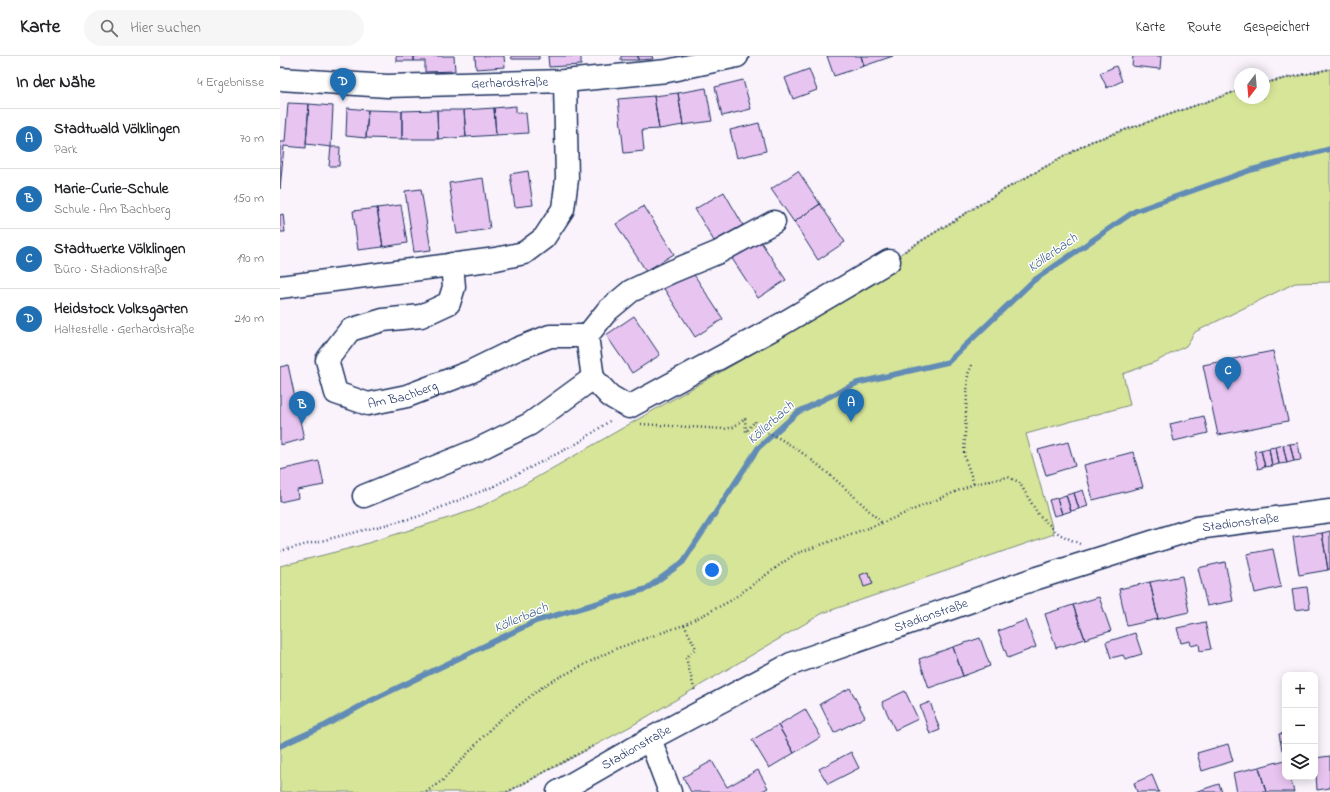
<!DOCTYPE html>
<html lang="de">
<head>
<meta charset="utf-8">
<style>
	:root { --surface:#fff; --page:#f6f6f6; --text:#202124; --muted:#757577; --line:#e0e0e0; --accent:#1f6fb2 }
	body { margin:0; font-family:"Indie Flower",sans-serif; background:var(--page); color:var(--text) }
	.controls { position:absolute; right:12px; bottom:12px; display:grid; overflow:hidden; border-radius:8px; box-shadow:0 2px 10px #0003 }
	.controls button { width:36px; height:36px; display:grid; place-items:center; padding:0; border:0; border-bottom:1px solid var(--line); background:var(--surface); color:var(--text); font:20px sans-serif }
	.compass { position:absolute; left:954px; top:12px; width:36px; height:36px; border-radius:50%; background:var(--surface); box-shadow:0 2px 10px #0003; rotate:196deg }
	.you { position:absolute; left:432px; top:514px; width:14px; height:14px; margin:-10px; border:3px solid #fff; border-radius:50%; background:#1a73e8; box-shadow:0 0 0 6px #1a73e833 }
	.badge { display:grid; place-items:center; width:26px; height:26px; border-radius:50%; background:var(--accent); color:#fff; font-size:13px; font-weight:700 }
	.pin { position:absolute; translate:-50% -33px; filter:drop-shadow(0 1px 2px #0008) }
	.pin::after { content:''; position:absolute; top:21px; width:14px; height:12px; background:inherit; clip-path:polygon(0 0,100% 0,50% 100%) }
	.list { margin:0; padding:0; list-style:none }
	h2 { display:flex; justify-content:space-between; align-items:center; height:52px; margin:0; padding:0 16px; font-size:17px }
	h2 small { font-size:13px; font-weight:400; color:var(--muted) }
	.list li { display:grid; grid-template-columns:26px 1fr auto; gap:12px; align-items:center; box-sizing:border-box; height:60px; padding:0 16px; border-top:1px solid var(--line) }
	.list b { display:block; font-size:15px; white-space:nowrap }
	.list p { margin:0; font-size:13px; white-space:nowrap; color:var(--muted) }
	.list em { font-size:13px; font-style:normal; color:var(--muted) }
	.icon { flex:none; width:22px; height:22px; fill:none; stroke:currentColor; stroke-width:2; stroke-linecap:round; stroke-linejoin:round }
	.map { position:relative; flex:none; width:1050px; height:736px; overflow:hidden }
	header { display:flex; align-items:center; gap:24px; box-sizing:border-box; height:56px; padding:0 20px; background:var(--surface); border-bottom:1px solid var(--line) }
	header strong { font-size:19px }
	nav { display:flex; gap:22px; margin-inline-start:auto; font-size:14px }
	.search { width:280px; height:36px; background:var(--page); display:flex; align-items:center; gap:10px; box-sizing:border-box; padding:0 14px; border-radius:22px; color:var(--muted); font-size:15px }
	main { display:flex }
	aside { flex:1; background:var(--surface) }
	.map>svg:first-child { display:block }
	.green { fill:#d7e598; stroke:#798a7b }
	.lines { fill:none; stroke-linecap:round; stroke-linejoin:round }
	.stream { stroke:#628cb6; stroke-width:5.5 }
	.building { fill:#e8c5f1; stroke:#1b2f5e }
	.minor-casing { stroke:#1b2f5e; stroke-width:25 }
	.path { stroke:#1b2f5e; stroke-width:2.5; stroke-dasharray:1 3; stroke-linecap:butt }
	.minor { stroke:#fff; stroke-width:22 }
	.labels { text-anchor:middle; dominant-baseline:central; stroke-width:3; stroke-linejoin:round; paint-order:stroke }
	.street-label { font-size:13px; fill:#1b2f5e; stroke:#fff }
	.water-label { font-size:14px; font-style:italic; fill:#3f5e8a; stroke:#fff }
</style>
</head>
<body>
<header>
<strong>Karte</strong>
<div class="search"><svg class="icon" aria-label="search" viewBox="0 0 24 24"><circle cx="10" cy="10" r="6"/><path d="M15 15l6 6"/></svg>Hier suchen</div>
<nav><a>Karte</a><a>Route</a><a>Gespeichert</a></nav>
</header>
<main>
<aside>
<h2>In der Nähe<small>4 Ergebnisse</small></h2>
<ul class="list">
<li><span class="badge">A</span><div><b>Stadtwald Völklingen</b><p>Park</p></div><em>70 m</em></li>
<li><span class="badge">B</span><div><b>Marie-Curie-Schule</b><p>Schule · Am Bachberg</p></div><em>150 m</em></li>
<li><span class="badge">C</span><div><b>Stadtwerke Völklingen</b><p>Büro · Stadionstraße</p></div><em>190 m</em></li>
<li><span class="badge">D</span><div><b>Heidstock Volksgarten</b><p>Haltestelle · Gerhardstraße</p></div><em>210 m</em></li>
</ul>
</aside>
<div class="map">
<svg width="1050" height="736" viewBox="0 0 1050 736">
	<rect width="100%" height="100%" fill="#faf3fc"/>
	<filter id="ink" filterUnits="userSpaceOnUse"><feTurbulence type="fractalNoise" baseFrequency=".025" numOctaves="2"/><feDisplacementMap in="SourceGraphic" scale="8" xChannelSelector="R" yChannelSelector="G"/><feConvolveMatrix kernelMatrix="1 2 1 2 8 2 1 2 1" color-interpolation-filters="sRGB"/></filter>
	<g filter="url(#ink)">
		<!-- green -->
		<path class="green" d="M1050,13V226L1015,227L915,276L906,290L875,306L843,318L850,349L746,378L774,478L543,557L353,669L228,736H0V510L75,491L194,454L238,432L594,228L609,205L720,136L810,86L960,34V42H984V27Z"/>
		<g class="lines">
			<!-- stream -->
			<path class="stream" d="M0,690L46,669L88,646L256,565L366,533L403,506L478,392L518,356L577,327L668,306L753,225L855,155L971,114L1050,93"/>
		</g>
		<!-- building -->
		<path class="building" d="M116,0H134V5H116Z
			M134,0H174L175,15L145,16V5H134Z
			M195,0H224L225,11L196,13Z
			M231,0H259V3H232Z
			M268,0H301V9L269,11Z
			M341,0H358V4H341Z
			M358,0H372L373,3L358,4Z
			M547,0H581L584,10L554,20Z
			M581,0H613L584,10Z
			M853,0H881L880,13L852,10Z
			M836,10L842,25L827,32L820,17Z
			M529,13L537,34L513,43L505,22Z
			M463,24L471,53L442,60L435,31Z
			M426,32L432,65L403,69L398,37Z
			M398,37L403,69L379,73L374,40Z
			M374,40L379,73L362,74L364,95L344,97L338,43Z
			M8,47L29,48L26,88V92L4,90L0,133V86H5Z
			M29,48L53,50L51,91L26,88Z
			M236,50V57H246L248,77L216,79L214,52Z
			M67,52L88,54L86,82L66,80Z
			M214,52L216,79L186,81L184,54Z
			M88,54L122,55V83L86,82Z
			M157,54H184L186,81L158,83Z
			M157,54L158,83H122V55Z
			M479,67L486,95L457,102L450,74Z
			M51,91H60L59,110H49Z
			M248,115L253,149L235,151L230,118Z
			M518,115L540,148L514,166L491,133Z
			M203,122L210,173L177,178L169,127Z
			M141,133L151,194L134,196L125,135Z
			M444,136L463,169L434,185L415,153Z
			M540,148L565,186L538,204L514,166Z
			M121,149L127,187L103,191L97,152Z
			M364,150L394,198L366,215L336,168Z
			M97,152L103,191L78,194L73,155Z
			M3,158L5,176H0V159Z
			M479,183L506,224L478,242L451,201Z
			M411,214L443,263L415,281L383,231Z
			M354,260L380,299L352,317L326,279Z
			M993,295L1008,365L938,379L923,309Z
			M8,309L24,383L0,389V311Z
			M924,360L928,377L894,385L890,368Z
			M788,386L795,410L766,419L758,394Z
			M1018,387L1021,404L1014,405L1010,388Z
			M1010,388L1014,405L1007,407L1003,389Z
			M1003,389L1007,407L999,408L996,391Z
			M996,391L999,408L992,410L989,392Z
			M989,392L992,410L985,411L981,394Z
			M981,394L985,411L978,413L974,395Z
			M853,396L863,431L813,444L804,409Z
			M39,405L44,429L17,434L18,442L0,446V414Z
			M803,434L808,450L799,453L794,437Z
			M794,437L799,453L791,455L786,439Z
			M786,439L791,455L782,458L777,442Z
			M777,442L782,458L774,460L769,444Z
			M1050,475V513L1048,514L1042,477Z
			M1042,477L1048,514L1019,519L1013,481Z
			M993,493L1001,531L975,537L967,498Z
			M945,506L953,545L927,550L918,512Z
			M588,516L593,528L584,531L580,519Z
			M902,520L909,556L878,563L870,526Z
			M870,526L878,563L847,570L839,533Z
			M1027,531L1030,552L1015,554L1012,533Z
			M819,541L831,575L805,583L793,549Z
			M793,549L805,583L776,592L765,558Z
			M746,564L756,591L728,602L718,575Z
			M925,566L931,593L920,595L919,588L911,590L910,585L901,587L897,572Z
			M855,577L862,598L845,603L843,599L831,602L826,586Z
			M700,582L710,610L683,620L673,591Z
			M673,591L683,620L649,632L639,603Z
			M570,632L585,661L554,677L540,648Z
			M625,635L638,663L615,674L602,646Z
			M650,646L660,674L650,678L640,650Z
			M525,653L541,681L514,697L498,669Z
			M498,669L514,697L489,712L472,684Z
			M1005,677V693L1002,694L999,678Z
			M948,688L953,705L922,715L917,697Z
			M571,696L579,712L548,728L539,713Z
			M1050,700V732L1037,734L1035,702Z
			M1005,704V721H1010L1014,736H986L979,711Z
			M432,705L447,731L478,714L488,732L480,736H411L403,721Z
			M979,711L986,736H957L953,717Z
			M872,719L879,736H857L854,727Z
			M939,728L942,736H915Z"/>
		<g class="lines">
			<!-- minor casing -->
			<g class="minor-casing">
				<g id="minor">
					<path id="s1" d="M0,23L107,30L285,25L387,15L457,0"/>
					<path id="s2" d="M172,208L174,231L169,247L141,260L103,264L70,274L47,304L56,337L88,348L127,340L190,316L237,293L270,280H307L313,322L330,340L349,351L502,268L609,205"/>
					<path d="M0,231L216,203L244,197L264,182L283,153L287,123L285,25"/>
					<path d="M307,280L327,255L351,235L391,216L439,196L494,166"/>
					<path d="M84,440L197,394L250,368L313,322"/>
					<path d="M370,683L390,736"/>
					<path id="s3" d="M278,736L370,683L511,608L757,522L917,472L1050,455"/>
				</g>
			</g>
			<!-- path -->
			<path class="path" d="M984,27L1050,13
				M625,195L720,136L810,86L960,34
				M692,309L688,318L684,399L694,428
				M361,368L444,373L454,371L465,362L466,376L475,365L477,374C513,380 575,441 602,467
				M0,495L137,461L212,431L298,387L331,364
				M404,569L416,592L406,602L415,636
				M146,736L163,724L216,667L266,628L335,593L404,569L450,545L515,498L602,467L694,428L728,421L739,426L758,458L779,478L800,488
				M227,736L313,690"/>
			<!-- minor -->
			<use href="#minor" class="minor"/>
		</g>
	</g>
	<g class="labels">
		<!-- street labels -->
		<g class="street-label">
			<text stroke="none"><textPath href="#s1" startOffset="230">Gerhardstraße</textPath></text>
			<text stroke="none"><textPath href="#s2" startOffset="285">Am Bachberg</textPath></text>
			<text stroke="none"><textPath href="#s3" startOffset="738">Stadionstraße</textPath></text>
			<text stroke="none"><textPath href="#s3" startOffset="414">Stadionstraße</textPath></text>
			<text stroke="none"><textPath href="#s3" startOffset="90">Stadionstraße</textPath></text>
		</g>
		<!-- water labels -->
		<g class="water-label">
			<text transform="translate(773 197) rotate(-35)">Köllerbach</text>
			<text transform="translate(491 367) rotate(-42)">Köllerbach</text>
			<text transform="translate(241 562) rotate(-23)">Köllerbach</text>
		</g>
	</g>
</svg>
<div class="controls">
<button>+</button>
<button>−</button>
<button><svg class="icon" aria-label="layers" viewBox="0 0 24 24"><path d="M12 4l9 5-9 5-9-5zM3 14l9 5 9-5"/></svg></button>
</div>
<svg class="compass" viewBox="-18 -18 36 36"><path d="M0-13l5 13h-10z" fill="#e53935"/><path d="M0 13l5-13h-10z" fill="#757577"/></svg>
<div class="you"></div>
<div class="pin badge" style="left:571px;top:366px">A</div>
<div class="pin badge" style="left:22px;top:368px">B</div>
<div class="pin badge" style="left:948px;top:334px">C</div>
<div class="pin badge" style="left:63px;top:45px">D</div>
</div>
</main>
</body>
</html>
